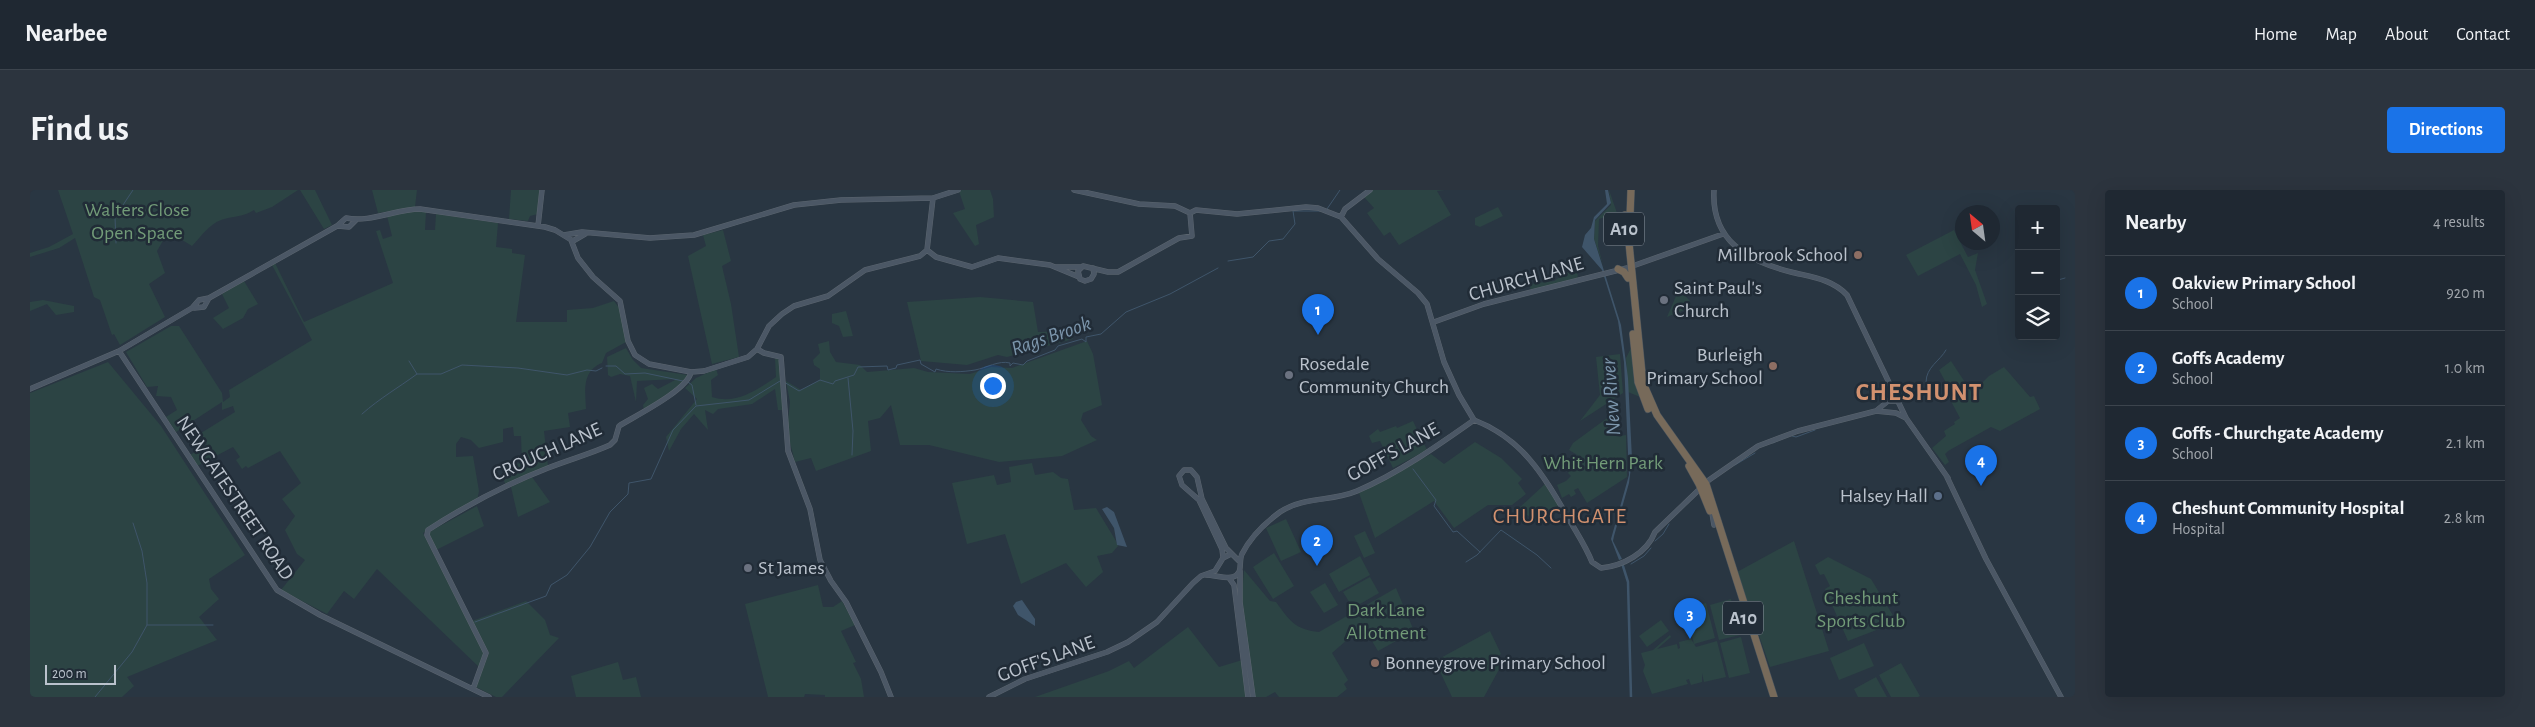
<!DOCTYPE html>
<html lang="en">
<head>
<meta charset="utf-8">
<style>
	:root { --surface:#1f2832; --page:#2c343e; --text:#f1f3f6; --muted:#a1a6ac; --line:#3c444d; --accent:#1a73e8 }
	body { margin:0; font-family:"Alegreya Sans",sans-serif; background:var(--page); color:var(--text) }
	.controls { position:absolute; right:15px; top:15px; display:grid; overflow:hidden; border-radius:5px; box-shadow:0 5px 20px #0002 }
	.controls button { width:45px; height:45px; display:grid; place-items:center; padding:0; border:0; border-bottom:1px solid var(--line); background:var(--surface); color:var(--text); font:25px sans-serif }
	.compass { position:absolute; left:1925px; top:15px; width:45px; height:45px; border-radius:50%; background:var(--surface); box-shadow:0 5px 20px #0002; rotate:331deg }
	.scale { position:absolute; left:15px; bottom:12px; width:71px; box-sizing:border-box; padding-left:5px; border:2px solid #bac2cc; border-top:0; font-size:14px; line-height:18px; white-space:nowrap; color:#bac2cc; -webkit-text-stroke:4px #212c37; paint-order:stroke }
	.you { position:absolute; left:962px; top:195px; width:18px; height:18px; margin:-12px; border:4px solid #fff; border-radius:50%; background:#1a73e8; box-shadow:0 0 0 8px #1a73e833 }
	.badge { display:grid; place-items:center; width:32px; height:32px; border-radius:50%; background:var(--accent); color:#fff; font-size:16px; font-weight:700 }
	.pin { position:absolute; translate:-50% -41px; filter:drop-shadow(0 1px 2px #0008) }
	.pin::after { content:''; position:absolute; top:26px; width:18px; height:15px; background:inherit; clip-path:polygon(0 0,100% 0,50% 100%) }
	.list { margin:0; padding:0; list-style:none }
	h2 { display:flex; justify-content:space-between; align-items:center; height:65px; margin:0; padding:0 20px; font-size:21px }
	h2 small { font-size:16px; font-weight:400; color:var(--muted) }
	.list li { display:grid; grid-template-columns:32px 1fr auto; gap:15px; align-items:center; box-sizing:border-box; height:75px; padding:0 20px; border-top:1px solid var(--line) }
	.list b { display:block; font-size:19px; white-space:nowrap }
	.list p { margin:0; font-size:16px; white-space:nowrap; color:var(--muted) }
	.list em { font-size:16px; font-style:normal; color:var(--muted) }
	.icon { flex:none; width:28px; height:28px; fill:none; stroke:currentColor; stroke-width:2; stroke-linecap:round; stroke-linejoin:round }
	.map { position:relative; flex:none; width:2045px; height:507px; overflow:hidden; border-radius:5px }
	header { display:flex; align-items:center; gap:30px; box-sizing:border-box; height:70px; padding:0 25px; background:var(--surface); border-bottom:1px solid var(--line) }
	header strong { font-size:24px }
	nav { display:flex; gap:28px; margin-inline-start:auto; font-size:18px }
	.intro { display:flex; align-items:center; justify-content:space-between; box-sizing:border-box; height:120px; padding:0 30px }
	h1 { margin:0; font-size:35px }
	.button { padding:12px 22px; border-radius:5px; background:var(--accent); color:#fff; font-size:18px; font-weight:700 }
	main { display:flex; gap:30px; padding:0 30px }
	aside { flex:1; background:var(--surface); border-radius:5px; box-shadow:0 5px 20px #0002 }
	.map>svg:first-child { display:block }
	.green { fill:#2c4444 }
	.water { fill:#3f556a }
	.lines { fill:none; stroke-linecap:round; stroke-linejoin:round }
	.stream { stroke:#3f556a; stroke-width:1 }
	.canal { stroke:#3f556a; stroke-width:2.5 }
	.secondary-casing { stroke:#5b656f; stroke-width:5.5 }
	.highway-casing { stroke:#47525c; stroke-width:8 }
	.secondary { stroke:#4b5765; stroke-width:4.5 }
	.highway { stroke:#776a5a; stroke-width:7 }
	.education-dot { fill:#8d6e63; stroke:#212c37; stroke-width:2 }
	.worship-dot { fill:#6b7280; stroke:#212c37; stroke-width:2 }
	.service-dot { fill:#5c6f8a; stroke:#212c37; stroke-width:2 }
	.labels { text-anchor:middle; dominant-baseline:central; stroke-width:5; stroke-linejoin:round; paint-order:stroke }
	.shield { fill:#212c37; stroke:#8c959f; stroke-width:1 }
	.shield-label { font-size:19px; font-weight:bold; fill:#bac2cc }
	.park-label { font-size:20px; fill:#729b78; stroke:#212c37 }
	.poi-label { font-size:20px; fill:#bac2cc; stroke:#212c37; text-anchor:start }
	.street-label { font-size:20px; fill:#bac2cc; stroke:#212c37 }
	.water-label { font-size:21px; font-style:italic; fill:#7c96ac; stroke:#212c37 }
	.quarter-label { font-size:22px; letter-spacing:1px; fill:#d2916f; stroke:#212c37 }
	.district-label { font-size:25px; font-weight:bold; letter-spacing:1px; fill:#d2916f; stroke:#212c37 }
</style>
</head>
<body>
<header>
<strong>Nearbee</strong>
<nav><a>Home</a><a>Map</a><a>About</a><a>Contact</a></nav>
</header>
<div class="intro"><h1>Find us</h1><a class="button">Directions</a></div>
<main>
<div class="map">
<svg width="2045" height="507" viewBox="0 0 2045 507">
	<rect width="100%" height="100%" fill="#293642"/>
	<!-- green -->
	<path class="green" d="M28,0H268L242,17L226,23L224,20C214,27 202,26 191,30C179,34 170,48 162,56L144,45L134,49L127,61L135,83L119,94L135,127L90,155L84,144L82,145L70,110L64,107L45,48L29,58L0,67V63L19,57L43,44Z
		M270,0H285L302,35L294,39Z
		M342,0H387L385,17L348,23Z
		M481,0H511L508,24L500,26L498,31L479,29Z
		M932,0H960L963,9L964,27L946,35L949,54L945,56L923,23L935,19L929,1Z
		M1343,0H1415L1407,1L1421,25L1369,55L1360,42L1354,46L1337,23L1344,18L1334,7Z
		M1579,0L1587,23L1569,29L1568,56L1573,75L1564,49L1565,31L1581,15Z
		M1468,17L1473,26L1450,37L1445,35V28Z
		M383,21L396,22L395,40H405L406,24L468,33L466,57L482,59V63L495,65L486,132H537V120L563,118L584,111L590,119L596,152L576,163L572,173C552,181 555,200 556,219L538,223L540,237L514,241L518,276L476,295L474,291L476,275L492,273L491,246H484L483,237L473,239V252L449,258L441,250L431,247L426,254V267L443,266L449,301L447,311L393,343L455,465L450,478L347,379L324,409L314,401L297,424L251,400L275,370L267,364L255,340L265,326L252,309L271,293L250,261L218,278L216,276L212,279L206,270L210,267L203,257L167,276L160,265L177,254L171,243L205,222L203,216L192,220V212L146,242L136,227L147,220L141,207L126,206L128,196L117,197L96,162L141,136H149L192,203L193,212L200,207L199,200L282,150L242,75L245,73L274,132L363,93L346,41L350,40L353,49L362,46L357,26Z
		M693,40L701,71L692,76L701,114L709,167L682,174L658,66L676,56L673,45Z
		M1924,40L1938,67L1948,63L1945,80L1957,114L1952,117L1946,95L1930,64L1888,86L1876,65Z
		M1543,78L1548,85L1547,88L1501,100L1499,94L1524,91Z
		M214,91L228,114L218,119L213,128L193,139L183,128L199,118L192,104Z
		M1649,99L1660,111L1659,112L1662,117L1637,127Z
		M950,107L1003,112L1008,142L1038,141L1043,149L977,167L968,165L937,175L891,171L877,112Z
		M13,110L44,116V122L26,125L17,114L0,121V112Z
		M816,121L823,146L813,147L809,136L802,133V124Z
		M799,151L800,162L806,172L830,175L837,182L884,178L898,182L940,184L961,177L982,178L1057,151L1063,164L1072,215L1053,223L1051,230L1061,246L1067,250L1032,266L969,272L899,255H870L861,215L850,228L838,231L841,261L786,281L781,268L765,272L757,241L760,212L756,191L771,200L790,190V179L784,175L783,170L790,163L788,154Z
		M596,158L603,170L611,178L658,185L657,190L614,220L613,215L618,209L614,198L622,194L628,199L647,189L607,191L606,212L600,186L590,184L581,187L578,185L577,167Z
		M1601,158L1604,191L1610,207L1598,202L1596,168Z
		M1590,164L1593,203L1550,231L1570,205L1566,167Z
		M745,168L750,170L754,220H748L745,199L722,214L688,219L683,224L675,220L678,240L664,224L651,239L639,261L636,247L667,209L655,198L666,188L686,179L688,185L681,190L682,207C706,215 727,200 746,187Z
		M1921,171L1942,203L1959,186L1974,177L2000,207L2004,206L2010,219L1970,241L1961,237L1918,261L1915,264L1919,272L1915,275L1902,258L1916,246L1914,241L1925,234L1924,232L1930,228L1916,202L1920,200L1909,180Z
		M78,172L131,236L215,365L179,389L181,399L189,409L169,427L187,450L97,487L104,496L92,507H0V203Z
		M1580,226L1590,246L1596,245L1597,287L1557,313L1548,298L1544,300L1546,304L1541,307L1539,304L1532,308L1527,295L1536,291L1541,286L1538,283L1549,266L1539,260L1543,253Z
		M1383,231L1397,260L1363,278L1350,251L1342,253L1339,246L1348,239L1350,242L1366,236L1367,238Z
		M1445,252L1471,268L1492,289L1488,293L1496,304L1482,315H1458L1424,338L1404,311L1345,348L1329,303L1401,264L1414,274Z
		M1002,273L1005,285L1023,282L1031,288L1038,289L1044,320L1066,318L1086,351L1088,356L1082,363L1067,366L1073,382L1056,397L1036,373L991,394L975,344L937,354L922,293L964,285L967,295L981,292L979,277Z
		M502,287L520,312L488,327L481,297Z
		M1515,294L1530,314L1509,333L1488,319Z
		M447,316L454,336L406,360L398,345L399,342Z
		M1256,329L1271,362L1251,371L1236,338Z
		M1335,341L1345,363L1334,368L1324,346Z
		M1764,351L1799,461L1740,477L1707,382Z
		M1244,363L1264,396L1243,409L1223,377Z
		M1330,366L1340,385L1309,402L1299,384Z
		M1798,367L1841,389L1867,432L1818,451L1795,399L1800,396L1794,384L1790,385L1785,375Z
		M1214,380L1240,411L1246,412C1260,431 1264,439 1289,442L1366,398L1384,441L1348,461L1333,436L1302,463L1318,490L1314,494L1317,499L1307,507H1249L1245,502L1236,507H1005L1079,481L1099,471L1104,478L1158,437L1189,477L1219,468L1212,405Z
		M1340,387L1349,403L1323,418L1313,402Z
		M1295,393L1308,415L1294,423L1280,402Z
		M788,395L793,417H803L812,411L825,435L811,441L826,472L823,473L831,489L834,507H795V505L775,504L774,507H738L715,414Z
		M1701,409L1710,445L1689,450L1680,415Z
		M496,411L515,430L520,445L529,448L472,507H466L446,497L459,463L442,431Z
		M1676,413L1685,448L1664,454L1655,418Z
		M1631,430L1639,441L1617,457L1609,446Z
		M1460,441L1471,464L1466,468L1467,472L1472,474L1454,507H1422L1405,471Z
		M1640,445L1641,447L1627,459L1647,454L1648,459L1650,458L1649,452L1661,449L1666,457L1687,451L1696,487L1674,492L1672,483V492L1661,495L1659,489L1656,490L1658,494L1622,504L1613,481L1615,475L1611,463L1623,460Z
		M1711,447L1720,483L1699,488L1690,453Z
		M1834,453L1844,476L1809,490L1800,468Z
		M588,472L593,490L606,487L611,507H546L541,486Z
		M1871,473L1890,506L1888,507H1861L1849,485Z
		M1846,487L1857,507H1828L1824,499Z"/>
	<!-- water -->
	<path class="water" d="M1575,0H1578L1581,13L1565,30L1564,49L1591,135L1598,188L1602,269L1599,293L1584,346L1583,351L1592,369L1589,370L1581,349L1599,285L1594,172L1588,131L1572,80L1552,57L1555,45L1561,38L1564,27L1577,14Z
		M1077,317L1084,322L1097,357L1087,355L1084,338L1072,319Z
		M992,410L1005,429V436L988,425L983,416L986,412Z"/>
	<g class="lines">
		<!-- stream -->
		<path class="stream" d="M1297,19L1310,0
			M86,53L85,27L103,0
			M1198,71L1223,67L1239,51L1253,49L1265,34L1263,21H1290
			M2028,90L2035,88
			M576,176H586L595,184L615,183L653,191
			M387,184H411L432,175L488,178L537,185L557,180L566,181L572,178
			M818,188L823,241L822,265
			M658,192L662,195L666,215
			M754,192L769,201L790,190L803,194L805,191L824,185L828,177L857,176L858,180L866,178L867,175L890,170L891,174L905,182L906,179C918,183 932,182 945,180C956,178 969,170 980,173V176L983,173L993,175L997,171L1025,160L1028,156L1052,149L1056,152V147L1071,144L1096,122L1140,104L1188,78
			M1896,192C1896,177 1910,171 1916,160
			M332,224C350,208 368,198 387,184L379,171
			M1762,246L1766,247L1785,240
			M1743,253L1749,250
			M1705,275L1725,263
			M1383,279L1406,310L1404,316L1423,342L1427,341L1450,362
			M1625,351L1633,344L1639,334
			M1436,372L1447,365L1471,340L1507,365L1521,378
			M1601,374L1614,366L1621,358
			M445,432L516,406L521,395L537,385L560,357L580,322L598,304L599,293L621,289L643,240L666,216L719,210L750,191
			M117,435H183
			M65,507L102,462L117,435V393L112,361L103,333"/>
		<!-- canal -->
		<path class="canal" d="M1592,373L1598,392L1601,507"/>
		<!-- secondary casing -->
		<g class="secondary-casing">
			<path id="secondary" d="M1044,0L1109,14L1145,16L1160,23L1166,20L1207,24L1276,17L1288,18L1311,27L1348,69L1388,103L1397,114L1414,172L1429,205L1444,230
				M1684,0C1681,50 1717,71 1761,82C1781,87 1802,89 1817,105L1876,228L1918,288
				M1311,27L1315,19L1340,0
				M308,36L319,37L326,30
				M508,36L512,0
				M534,45L552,42L620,48L664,45L764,15L811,10L903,8L928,0
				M541,50L548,68L563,87L590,111L598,151L605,165L619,174L661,182L674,181L718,167L727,159L739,136L752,124L764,116L798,106L835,80L890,66L897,60
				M897,60L906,67L942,77L968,68L1020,75L1049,87
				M897,60L903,8
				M1026,77H1051
				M1063,78L1064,84L1061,89L1055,91L1050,89L1048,81L1053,76L1078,82H1088L1149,48L1162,46L1160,23
				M164,118L174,117L179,108
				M1404,132L1454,114L1597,78L1693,44
				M727,159L734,163L751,167L758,261L780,319L790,370L801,391L816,412L851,482L861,507
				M89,161L247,400L290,425L459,507
				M0,199L89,161L162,118L169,110L179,108L307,36L316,28C340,33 366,19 390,19L515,37L525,40L543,51L555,44
				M1846,221L1858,211H1868
				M1444,230C1494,249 1515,288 1540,331C1548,345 1556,357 1562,372L1571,378C1593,376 1617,363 1625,342L1679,290L1728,256L1768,241L1846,221L1866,223L1876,228
				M1917,287L1956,369L2031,507
				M1682,323L1684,335
				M1193,367L1192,359L1169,310L1152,295L1149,286L1154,280H1161L1167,287L1172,309L1196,358L1210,372
				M1210,381V412L1223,507
				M1176,385C1184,385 1196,389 1203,387C1214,383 1208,373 1212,364C1220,348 1235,333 1250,322C1274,306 1301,312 1327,301C1369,283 1407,256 1444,230
				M1199,388L1204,395L1218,507
				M443,499L456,463L397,345L398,340C435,316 477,294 518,278C538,270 560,264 580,255L585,250L589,236C605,226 658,200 661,182
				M959,507L995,489L1077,462L1098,452L1127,432L1163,393L1171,386L1185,381L1193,368L1201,364"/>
		</g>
		<!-- highway casing -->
		<g class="highway-casing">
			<path id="highway" d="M1601,0L1599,53L1613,193L1627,225L1676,294L1744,507
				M1594,49L1595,25
				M1588,79L1594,82L1598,88
				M1603,144L1608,192L1618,219
				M1659,276L1669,294L1680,321"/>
		</g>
		<!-- secondary -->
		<use href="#secondary" class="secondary"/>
		<!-- highway -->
		<use href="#highway" class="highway"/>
	</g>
	<!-- markers -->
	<g class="education-dot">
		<circle cx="1828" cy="65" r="5"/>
		<circle cx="1743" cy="176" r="5"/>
		<circle cx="1345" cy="473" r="5"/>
	</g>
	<g class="worship-dot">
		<circle cx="1634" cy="110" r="5"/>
		<circle cx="1259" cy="185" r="5"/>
		<circle cx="718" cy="378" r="5"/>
	</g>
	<circle class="service-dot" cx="1908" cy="306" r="5"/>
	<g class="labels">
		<!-- shield labels -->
		<g class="shield">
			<rect x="1574" y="22.5" width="40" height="33" rx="4"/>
			<rect x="1693" y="411.5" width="40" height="33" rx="4"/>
		</g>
		<g class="shield-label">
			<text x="1594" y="39">A10</text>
			<text x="1713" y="428">A10</text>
		</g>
		<!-- park labels -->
		<g class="park-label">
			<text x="107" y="20">Walters Close<tspan x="107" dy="23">Open Space</tspan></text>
			<text x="1573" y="273">Whit Hern Park</text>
			<text x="1831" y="408">Cheshunt<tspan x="1831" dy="23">Sports Club</tspan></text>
			<text x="1356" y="420">Dark Lane<tspan x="1356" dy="23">Allotment</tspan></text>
		</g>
		<!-- poi labels -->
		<g class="poi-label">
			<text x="1818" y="65" text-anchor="end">Millbrook School</text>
			<text x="1644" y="98">Saint Paul's<tspan x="1644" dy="23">Church</tspan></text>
			<text x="1733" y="165" text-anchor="end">Burleigh<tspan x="1733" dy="23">Primary School</tspan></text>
			<text x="1269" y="174">Rosedale<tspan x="1269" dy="23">Community Church</tspan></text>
			<text x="1898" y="306" text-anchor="end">Halsey Hall</text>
			<text x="728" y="378">St James</text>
			<text x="1355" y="473">Bonneygrove Primary School</text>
		</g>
		<!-- street labels -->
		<g class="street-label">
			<text transform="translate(1496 89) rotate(-16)">CHURCH LANE</text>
			<text transform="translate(517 262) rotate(-24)">CROUCH LANE</text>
			<text transform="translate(1363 262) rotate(-29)">GOFF'S LANE</text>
			<text transform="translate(205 308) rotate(56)">NEWGATESTREET ROAD</text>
			<text transform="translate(1016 469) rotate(-20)">GOFF'S LANE</text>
		</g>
		<!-- water labels -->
		<g class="water-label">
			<text transform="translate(1021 146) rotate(-19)">Rags Brook</text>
			<text transform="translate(1581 207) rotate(-94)">New River</text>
		</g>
		<!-- quarter labels -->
		<g class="quarter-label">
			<text x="1530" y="326">CHURCHGATE</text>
		</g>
		<!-- district labels -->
		<g class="district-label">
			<text x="1889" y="202">CHESHUNT</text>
		</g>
	</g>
</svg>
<div class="controls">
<button>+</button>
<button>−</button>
<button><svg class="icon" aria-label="layers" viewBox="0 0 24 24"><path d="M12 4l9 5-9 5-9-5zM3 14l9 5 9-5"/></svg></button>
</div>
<svg class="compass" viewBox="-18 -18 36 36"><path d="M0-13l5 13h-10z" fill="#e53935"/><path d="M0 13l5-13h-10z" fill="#a1a6ac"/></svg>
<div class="scale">200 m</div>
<div class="you"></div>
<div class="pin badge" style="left:1288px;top:145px">1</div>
<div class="pin badge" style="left:1287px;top:376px">2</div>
<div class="pin badge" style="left:1660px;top:449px">3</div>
<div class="pin badge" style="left:1951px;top:296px">4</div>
</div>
<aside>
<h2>Nearby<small>4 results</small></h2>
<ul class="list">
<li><span class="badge">1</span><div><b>Oakview Primary School</b><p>School</p></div><em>920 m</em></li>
<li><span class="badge">2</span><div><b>Goffs Academy</b><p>School</p></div><em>1.0 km</em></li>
<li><span class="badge">3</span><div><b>Goffs - Churchgate Academy</b><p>School</p></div><em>2.1 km</em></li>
<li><span class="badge">4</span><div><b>Cheshunt Community Hospital</b><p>Hospital</p></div><em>2.8 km</em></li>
</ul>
</aside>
</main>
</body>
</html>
